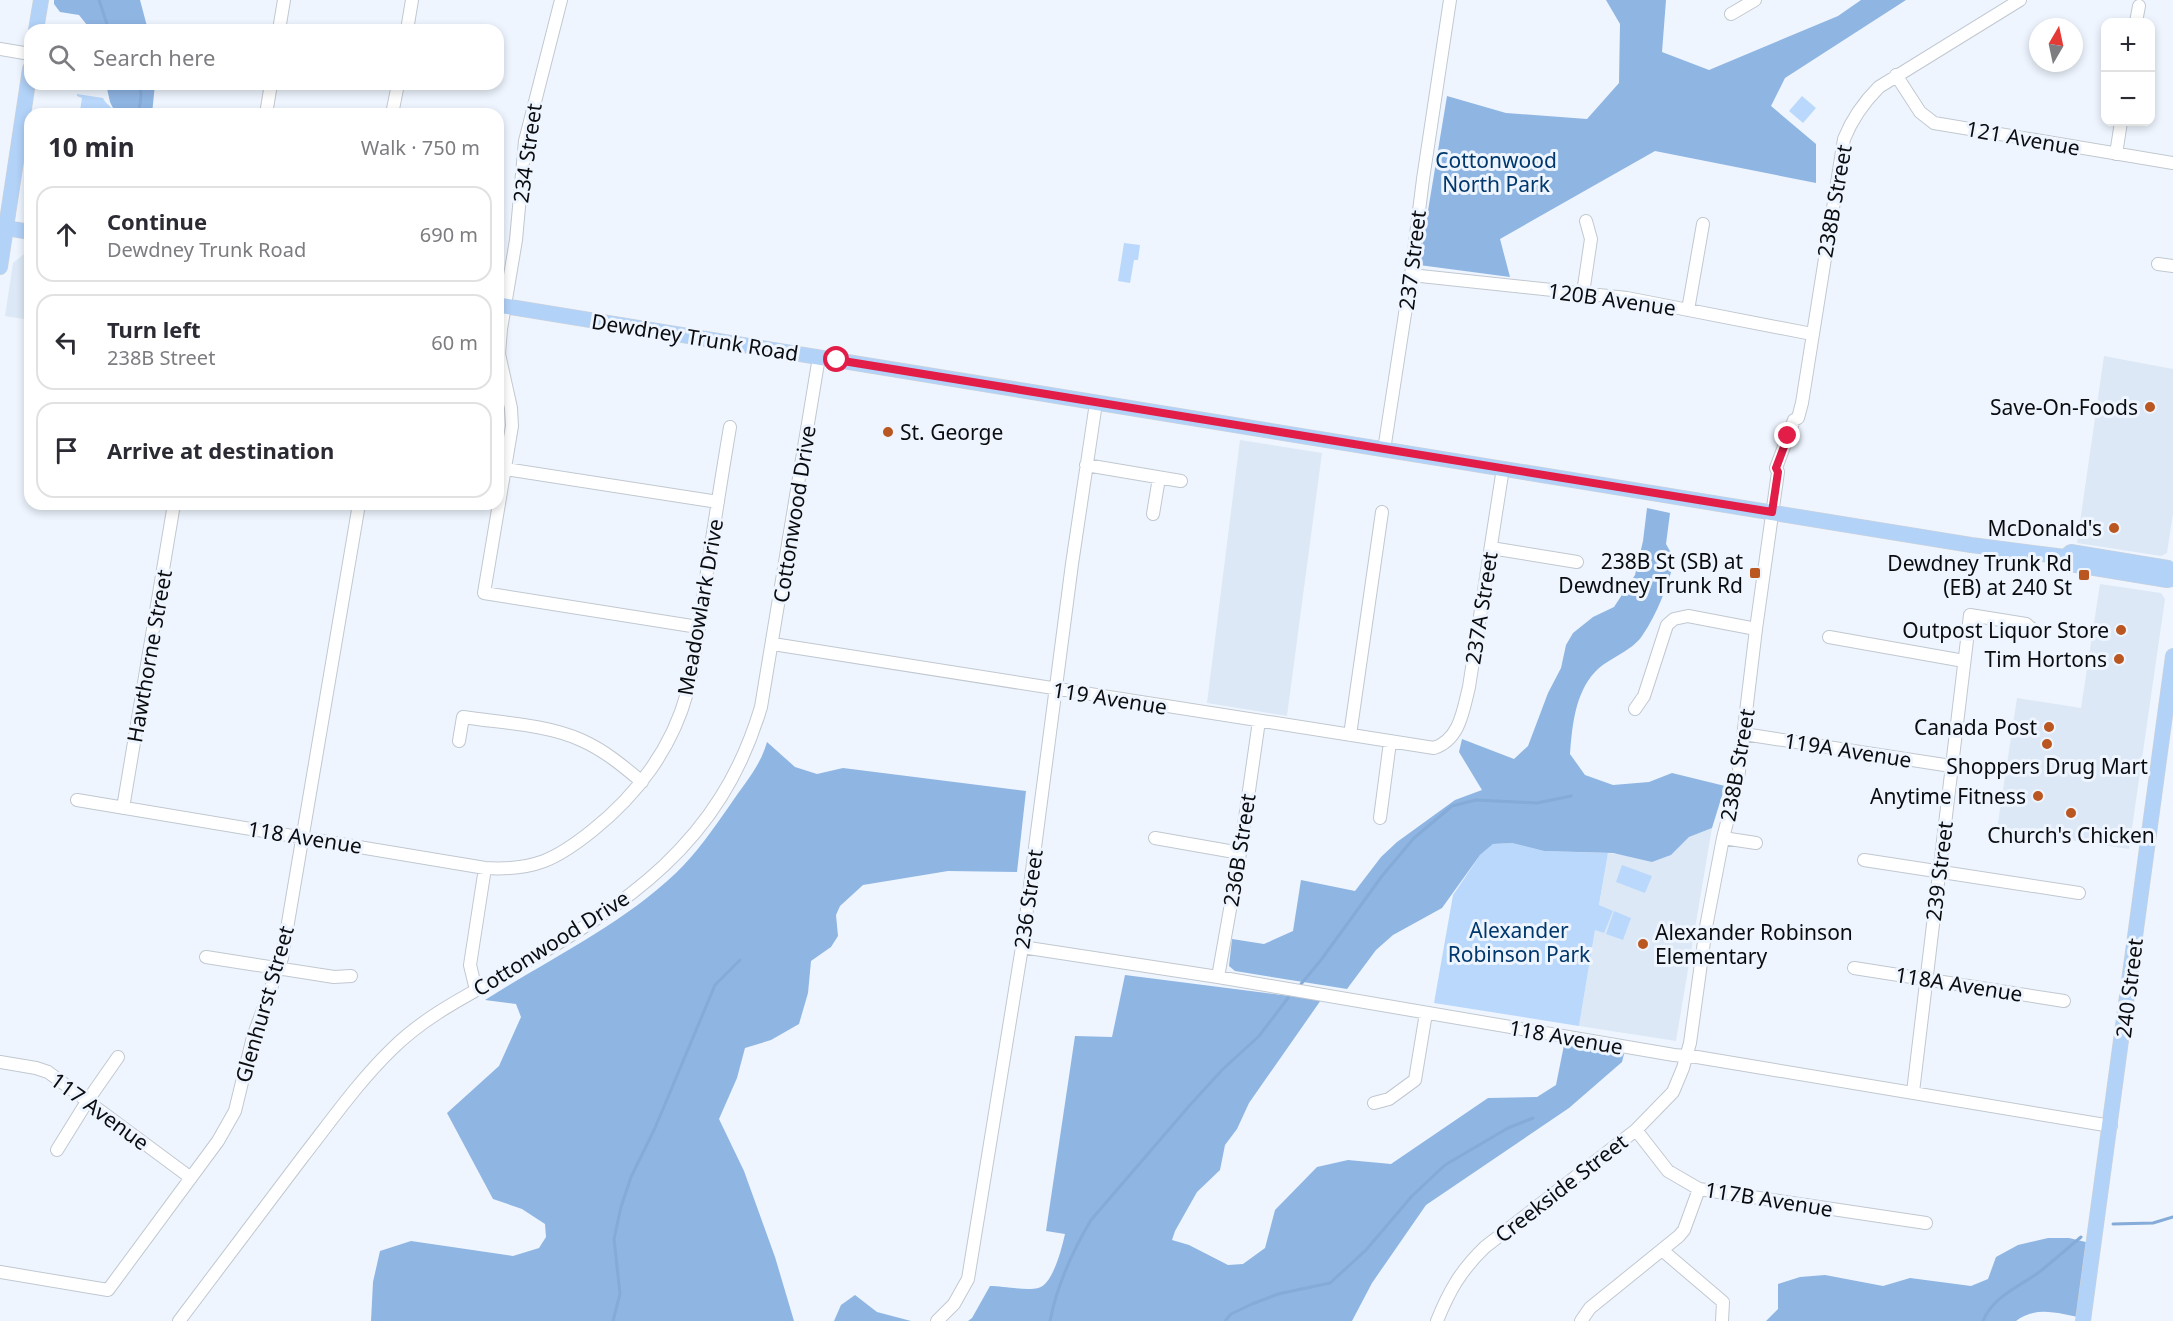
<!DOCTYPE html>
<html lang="en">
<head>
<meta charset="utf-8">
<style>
	:root { --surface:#fff; --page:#f7f7f7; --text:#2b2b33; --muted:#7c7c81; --line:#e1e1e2 }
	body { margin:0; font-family:"Noto Sans",sans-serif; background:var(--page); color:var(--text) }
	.controls { position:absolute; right:18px; top:18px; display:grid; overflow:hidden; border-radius:12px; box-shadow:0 3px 9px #0003 }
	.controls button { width:54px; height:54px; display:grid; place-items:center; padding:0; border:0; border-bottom:2px solid var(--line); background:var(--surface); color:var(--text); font:30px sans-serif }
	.compass { position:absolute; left:2029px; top:18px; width:54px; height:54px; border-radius:50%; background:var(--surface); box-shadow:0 3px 9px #0003; rotate:9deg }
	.stop { position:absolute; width:18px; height:18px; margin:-14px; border:4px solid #e11d48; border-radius:50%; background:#fff }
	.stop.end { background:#e11d48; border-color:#fff; box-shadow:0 2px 6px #0008 }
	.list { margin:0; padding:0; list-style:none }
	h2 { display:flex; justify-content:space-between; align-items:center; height:78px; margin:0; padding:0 24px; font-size:26px }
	h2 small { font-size:20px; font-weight:400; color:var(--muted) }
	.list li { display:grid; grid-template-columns:39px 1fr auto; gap:18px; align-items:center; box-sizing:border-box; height:96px; margin:0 12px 12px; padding:0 12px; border:2px solid var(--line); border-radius:18px }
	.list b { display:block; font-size:22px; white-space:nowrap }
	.list p { margin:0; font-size:20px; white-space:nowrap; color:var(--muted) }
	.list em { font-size:20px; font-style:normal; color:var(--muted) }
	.icon { flex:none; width:33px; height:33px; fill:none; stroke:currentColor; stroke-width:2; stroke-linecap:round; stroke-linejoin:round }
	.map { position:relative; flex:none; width:2173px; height:1321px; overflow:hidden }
	.search { position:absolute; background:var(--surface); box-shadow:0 3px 9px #0003; left:24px; top:24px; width:480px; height:66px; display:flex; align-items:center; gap:15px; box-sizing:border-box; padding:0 21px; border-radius:18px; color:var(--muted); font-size:22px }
	.panel { position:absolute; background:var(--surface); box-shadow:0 3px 9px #0003; left:24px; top:108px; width:480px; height:402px; border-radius:18px }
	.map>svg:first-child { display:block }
	.built { fill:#dce8f6 }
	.green { fill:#bad8fb }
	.forest { fill:#8fb5e3 }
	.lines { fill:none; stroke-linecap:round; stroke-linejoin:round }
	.stream { stroke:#85abd8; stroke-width:3 }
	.minor-casing { stroke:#c1c8d0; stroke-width:14 }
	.major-casing { stroke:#d3d3d4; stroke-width:16 }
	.minor { stroke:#fff; stroke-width:12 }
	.major { stroke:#b2d2f8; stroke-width:15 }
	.route { stroke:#e11d48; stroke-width:8 }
	.poi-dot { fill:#ba5620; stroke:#eef5fe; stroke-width:2 }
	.labels { text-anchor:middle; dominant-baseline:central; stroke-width:6; stroke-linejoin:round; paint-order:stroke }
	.street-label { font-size:21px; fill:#0a0c0f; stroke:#eef5fe }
	.park-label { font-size:21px; fill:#00376c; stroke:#eef5fe }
	.poi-label { font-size:21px; fill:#0a0c0f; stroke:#eef5fe; text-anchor:end }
</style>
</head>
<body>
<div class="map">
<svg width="2173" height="1321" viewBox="0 0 2173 1321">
	<rect width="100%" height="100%" fill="#eef5fe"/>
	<!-- built -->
	<path class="built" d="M29,250L30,320L5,316L13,263Z
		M2104,356L2173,369V514L2167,553L2161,556L2077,543Z
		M1240,440L1322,453L1287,716L1207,703Z
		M2100,584L2161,593L2165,599L2129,849L1997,829L2017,698L2081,708Z
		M1712,828L1676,1041L1579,1026L1608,853L1632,856L1652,862L1671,855L1689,837Z"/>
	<!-- green -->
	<path class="green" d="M77,94L103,98C106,105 113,107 116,114H73L74,110L80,111L82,98L77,96Z
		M1802,96L1816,108L1803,123L1789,111Z
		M1124,243L1140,245L1138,260H1134L1130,283L1118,281Z
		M1512,843L1544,851L1608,853L1599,905L1613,911L1604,933L1595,930L1579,1026L1434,1003L1453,895L1480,855L1493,844Z
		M1622,865L1652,876L1645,893L1616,882Z
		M1614,911L1631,918L1623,940L1606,934Z"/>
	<!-- forest -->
	<path class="forest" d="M54,0H140L148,30H91L79,15L60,12L54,4Z
		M1606,0H1666L1662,52L1709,70L1838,16L1861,0H1906L1785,78L1771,106L1816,144V183L1655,151L1500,239L1510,277L1419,265L1447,96L1506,113L1587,119L1619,83L1620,24Z
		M106,84H155L152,114H116L110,102Z
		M1647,508L1670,513L1666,544L1675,560C1667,586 1658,613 1642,636C1631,652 1608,658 1595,672C1575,693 1572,727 1570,754L1585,775L1613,785L1649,782L1672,773L1725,786L1712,828L1689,837L1671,855L1652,862L1613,853L1544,851L1512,843L1493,844L1480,855L1442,908L1393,935L1376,950L1347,989L1235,971L1229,966L1232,939L1264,944L1293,931L1301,880L1355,891L1381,857L1397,842L1455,800L1482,790L1459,752L1462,739L1514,759L1528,746L1548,693L1561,668L1566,645L1573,633L1593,617L1614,607L1635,575L1643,541Z
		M767,742L795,767L817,774L843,768L1026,791L1017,872L948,871L863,885L840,906L836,915L838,936L831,947L811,961L808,993L799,1024L771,1040L745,1048L737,1078L719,1119L744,1171L775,1257L794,1321H371L373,1282L380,1251L411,1241L513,1256L539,1248L546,1237L545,1224L522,1209L493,1199L447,1113L499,1066L521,1017L516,1004L485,1000C549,959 620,926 676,873C697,853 713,829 730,805C744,784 760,767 767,742Z
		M1125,975L1321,1000L1249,1103L1237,1129L1225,1145L1220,1170L1197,1192L1175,1231L1172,1240L1189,1245L1228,1265L1243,1264L1265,1248L1275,1210L1317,1167L1348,1160L1391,1164L1488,1098L1537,1097L1556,1085L1564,1045L1624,1054L1622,1062L1569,1108L1426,1205L1372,1283L1352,1321H968L972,1318L990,1286C1003,1286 1026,1291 1038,1288C1053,1285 1062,1247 1065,1234L1046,1231L1075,1036L1112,1037Z
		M2048,1238H2069L2094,1244L2083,1318C2060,1314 2036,1305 2016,1321H1766L1778,1309V1284L1800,1277L1825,1275L1883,1286L1910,1278L1971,1286L1988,1279L1996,1257L2018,1245Z
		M855,1295L877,1312L911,1321H834L841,1305Z"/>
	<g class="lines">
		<!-- stream -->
		<path class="stream" d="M99,0L109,30
			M138,114C140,103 143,94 139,84
			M1301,984L1321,960L1382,876L1414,838L1452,806L1476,800L1537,803L1571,796
			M2113,1224L2153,1223L2173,1217
			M613,1321L620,1294L614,1239L621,1207L631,1177L655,1128L715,985L740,960
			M1050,1321C1057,1285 1072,1252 1091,1220L1190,1105L1222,1070L1259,1036L1288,998
			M1225,1321L1231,1314L1252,1304L1278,1294L1330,1283L1366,1250L1412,1196L1445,1165L1508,1128L1533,1118
			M1983,1321C1993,1296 2021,1286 2042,1270C2055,1259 2068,1248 2081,1237"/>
		<!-- minor casing -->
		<g class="minor-casing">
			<path id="minor" d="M561,0L525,141L516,240L501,329L499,354L511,408L512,426L484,593L698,627
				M1731,14L1755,0
				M2136,22L2139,6
				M279,30L284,0
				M407,30L412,0
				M0,49L30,54
				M1896,75L1920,112L1934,123L2173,163
				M266,114L271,84
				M392,114L398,84
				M2116,154L2121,122
				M2158,264L2173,266
				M1411,275L1627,298L1812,334
				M1583,293L1591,239L1586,221
				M1688,310L1703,224
				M1384,450L1411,275L1423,179L1450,0
				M1086,465L1181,481
				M506,469L718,502
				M1153,514L1159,478
				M1491,548L1577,562
				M1829,637L1964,661
				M773,644L1434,748C1460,739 1463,711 1469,687L1503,468
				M1635,709L1644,696L1667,625L1674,619L1688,616L1756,629
				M1744,734L1951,766
				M1350,735L1382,512
				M459,741L463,717C501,723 545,724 581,740C604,750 623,766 642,782
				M77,800L485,868C533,871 556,860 593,830C637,795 672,748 687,693C696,658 699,621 705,585C713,532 721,480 730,427
				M123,808L174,504
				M1380,818L1390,742
				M1155,838L1240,853
				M1723,838L1756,843
				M1864,860L2079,893
				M1022,947L1218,977L1674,1055L1697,1057L2111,1126
				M206,957L334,977L351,976
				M1854,968L2064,1001
				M1218,977L1240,853L1259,721
				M476,990L470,965L485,868
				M0,1062L36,1068L48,1072L191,1178
				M1913,1092L1970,615L2026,624L2037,633
				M1374,1103L1389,1099L1415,1080L1426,1013
				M1636,1130L1668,1171L1699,1189L1926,1223
				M57,1150L88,1100L118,1057
				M1662,1250L1723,1302L1722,1321
				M0,1272L108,1290L218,1141L235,1111L253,1037L282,958L359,504
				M179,1321C220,1267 261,1212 302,1158C331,1121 358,1082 392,1049C425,1016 468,995 509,972C627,904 720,845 761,707L819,357
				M937,1321L954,1304L968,1279L1022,947L1072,564L1096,403
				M1437,1321C1449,1291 1461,1270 1485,1247L1636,1130L1673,1092L1683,1068L1690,1043L1706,927L1723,838L1738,779L1756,629L1778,472L1776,468L1794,420L1798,418L1802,403L1844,139C1852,119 1864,102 1879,87L2020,0
				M1581,1321L1590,1308L1679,1236L1684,1230L1699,1189"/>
		</g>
		<!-- major casing -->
		<g class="major-casing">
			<path id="major" d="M36,30L41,0
				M0,227L30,232
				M0,267L30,69
				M498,305L1971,545L2065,557L2070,564L2167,580L2173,579
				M2065,557L2071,552L2168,568L2173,571
				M2083,1321L2173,656"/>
		</g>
		<!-- minor -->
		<use href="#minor" class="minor"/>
		<!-- major -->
		<use href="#major" class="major"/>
	</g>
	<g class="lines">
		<!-- route -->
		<path class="route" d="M837,360L1772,512L1778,472L1776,468L1788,436"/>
	</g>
	<!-- markers -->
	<g class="poi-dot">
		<circle cx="2150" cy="407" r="6"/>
		<circle cx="888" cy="432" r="6"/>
		<circle cx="2114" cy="528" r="6"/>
		<rect x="1749" y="567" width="12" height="12" rx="3"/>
		<rect x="2078" y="569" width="12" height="12" rx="3"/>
		<circle cx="2121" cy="630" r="6"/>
		<circle cx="2119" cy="659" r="6"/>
		<circle cx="2049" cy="727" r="6"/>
		<circle cx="2047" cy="744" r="6"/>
		<circle cx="2038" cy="796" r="6"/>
		<circle cx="2071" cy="813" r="6"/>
		<circle cx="1643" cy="944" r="6"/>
	</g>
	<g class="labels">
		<!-- street labels -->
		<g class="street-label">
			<text transform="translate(2023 138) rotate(10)">121 Avenue</text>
			<text transform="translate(527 153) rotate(-82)">234 Street</text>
			<text transform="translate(1834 201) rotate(-80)">238B Street</text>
			<text transform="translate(1412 260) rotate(-83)">237 Street</text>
			<text transform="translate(1612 299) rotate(8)">120B Avenue</text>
			<text transform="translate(695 337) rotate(9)">Dewdney Trunk Road</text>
			<text transform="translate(794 514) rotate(-81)">Cottonwood Drive</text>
			<text transform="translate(700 607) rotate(-80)">Meadowlark Drive</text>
			<text transform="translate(1481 608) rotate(-81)">237A Street</text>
			<text transform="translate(149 656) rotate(-80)">Hawthorne Street</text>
			<text transform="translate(1110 698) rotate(9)">119 Avenue</text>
			<text transform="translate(1848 750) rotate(9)">119A Avenue</text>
			<text transform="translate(1737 765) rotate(-80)">238B Street</text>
			<text transform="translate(305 837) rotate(9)">118 Avenue</text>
			<text transform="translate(1239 850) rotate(-81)">236B Street</text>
			<text transform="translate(1939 871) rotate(-83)">239 Street</text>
			<text transform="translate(1028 899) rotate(-82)">236 Street</text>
			<text transform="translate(551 943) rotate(-32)">Cottonwood Drive</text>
			<text transform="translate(1959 984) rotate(9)">118A Avenue</text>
			<text transform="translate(2129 988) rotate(-83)">240 Street</text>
			<text transform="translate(264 1004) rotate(-74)">Glenhurst Street</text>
			<text transform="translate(1566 1037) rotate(10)">118 Avenue</text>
			<text transform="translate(100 1111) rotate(36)">117 Avenue</text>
			<text transform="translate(1561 1188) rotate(-38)">Creekside Street</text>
			<text transform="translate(1769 1199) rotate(9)">117B Avenue</text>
		</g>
		<!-- park labels -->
		<g class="park-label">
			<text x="1496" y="160">Cottonwood<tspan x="1496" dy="24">North Park</tspan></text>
			<text x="1519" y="930">Alexander<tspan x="1519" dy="24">Robinson Park</tspan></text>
		</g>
		<!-- poi labels -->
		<g class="poi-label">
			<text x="2138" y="407">Save-On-Foods</text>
			<text x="900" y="432" text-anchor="start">St. George</text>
			<text x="2102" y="528">McDonald's</text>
			<text x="1743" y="561">238B St (SB) at<tspan x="1743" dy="24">Dewdney Trunk Rd</tspan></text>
			<text x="2072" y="563">Dewdney Trunk Rd<tspan x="2072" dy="24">(EB) at 240 St</tspan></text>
			<text x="2109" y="630">Outpost Liquor Store</text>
			<text x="2107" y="659">Tim Hortons</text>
			<text x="2037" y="727">Canada Post</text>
			<text x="2047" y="766" text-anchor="middle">Shoppers Drug Mart</text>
			<text x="2026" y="796">Anytime Fitness</text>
			<text x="2071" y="835" text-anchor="middle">Church's Chicken</text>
			<text x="1655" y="932" text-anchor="start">Alexander Robinson<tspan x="1655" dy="24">Elementary</tspan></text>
		</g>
	</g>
</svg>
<div class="controls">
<button>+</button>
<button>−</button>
</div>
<svg class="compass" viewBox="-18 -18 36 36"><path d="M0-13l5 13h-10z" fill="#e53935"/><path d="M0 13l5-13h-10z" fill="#7c7c81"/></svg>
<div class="stop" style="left:837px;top:360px"></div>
<div class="stop end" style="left:1788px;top:436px"></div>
<div class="search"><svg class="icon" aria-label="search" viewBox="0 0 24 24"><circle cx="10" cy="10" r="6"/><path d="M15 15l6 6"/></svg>Search here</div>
<section class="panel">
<h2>10 min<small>Walk · 750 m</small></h2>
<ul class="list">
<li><svg class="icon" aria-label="ahead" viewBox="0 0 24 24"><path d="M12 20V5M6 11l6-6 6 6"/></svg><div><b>Continue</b><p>Dewdney Trunk Road</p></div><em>690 m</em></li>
<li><svg class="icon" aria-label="left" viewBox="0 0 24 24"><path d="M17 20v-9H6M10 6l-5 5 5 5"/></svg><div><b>Turn left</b><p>238B Street</p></div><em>60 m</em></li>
<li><svg class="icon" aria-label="arrive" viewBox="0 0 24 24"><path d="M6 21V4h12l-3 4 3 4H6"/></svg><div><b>Arrive at destination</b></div></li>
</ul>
</section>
</div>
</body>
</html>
